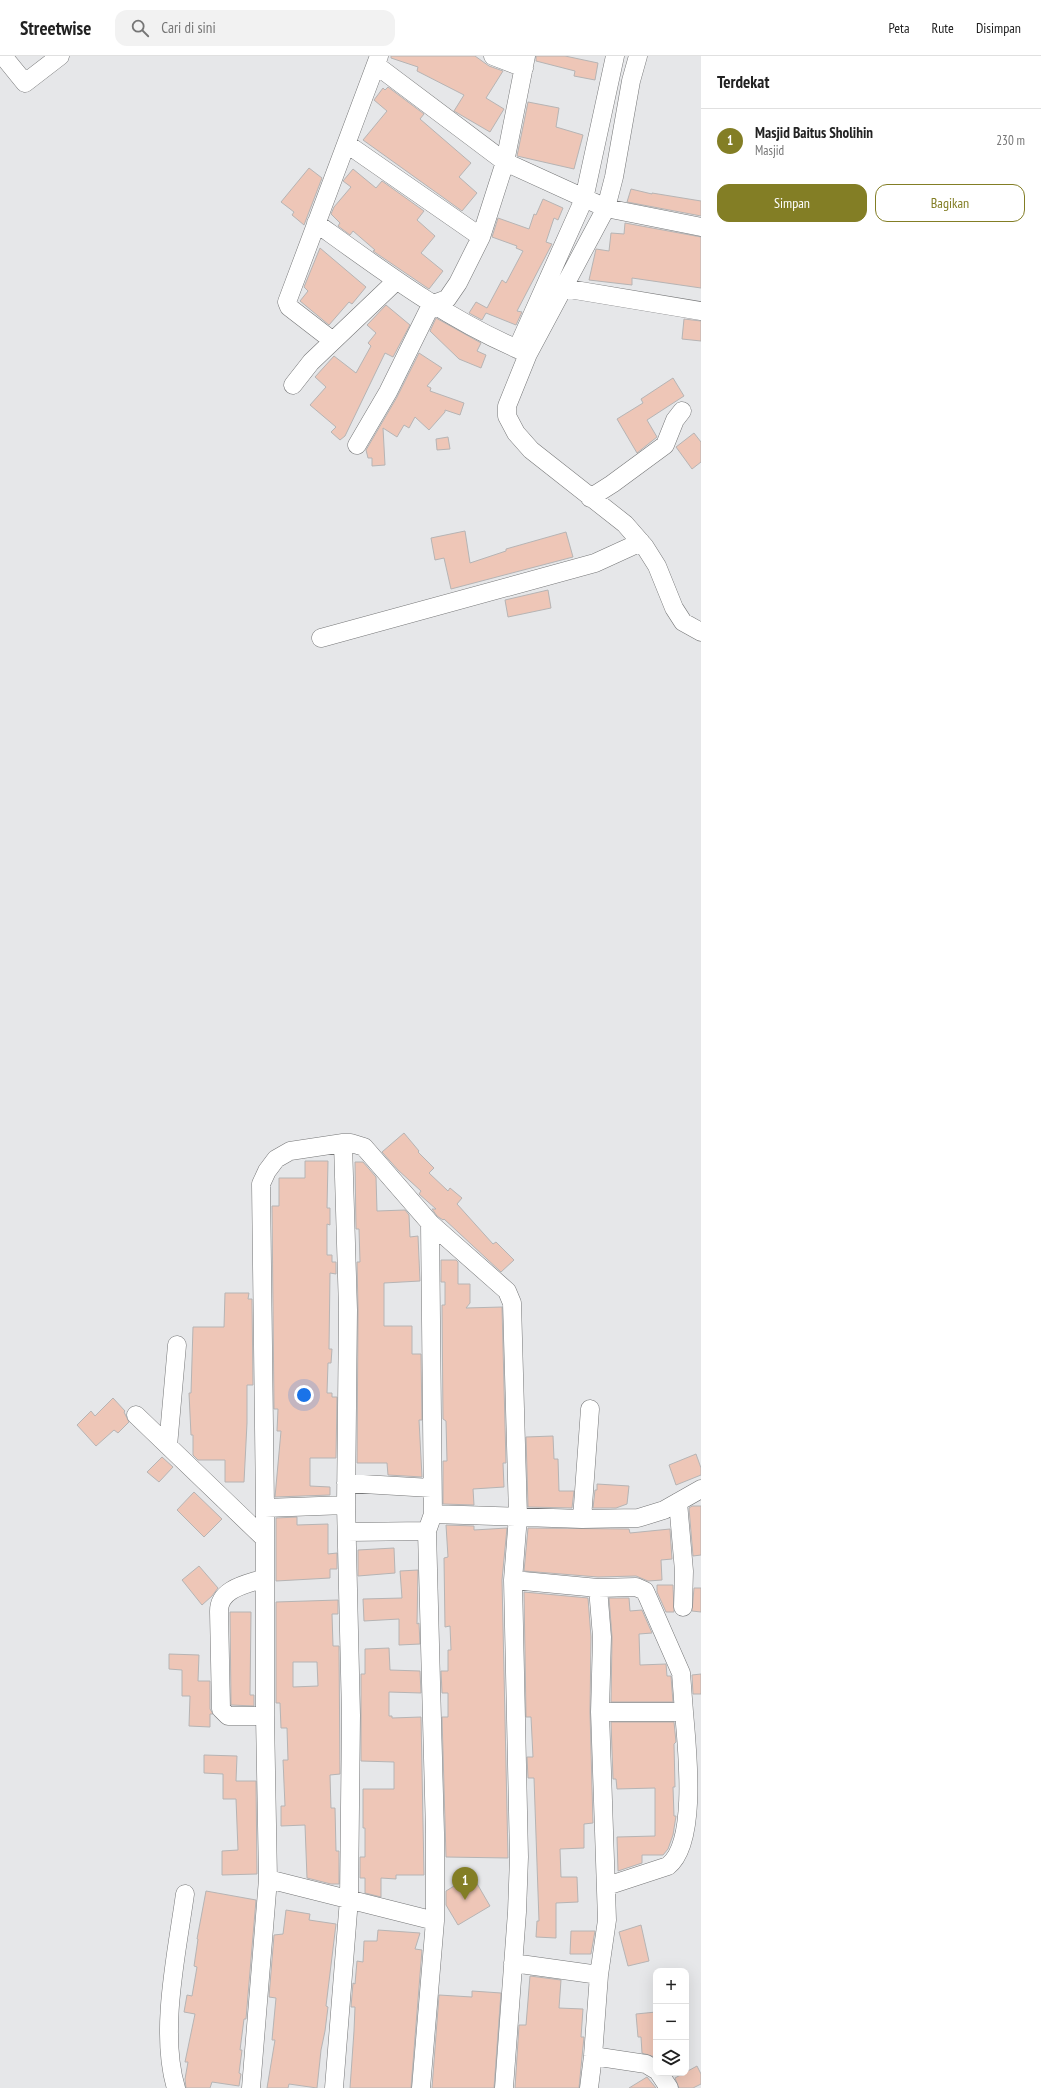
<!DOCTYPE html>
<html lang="id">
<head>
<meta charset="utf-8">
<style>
	:root { --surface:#fff; --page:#f2f2f2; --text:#222; --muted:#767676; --line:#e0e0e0; --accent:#837e25 }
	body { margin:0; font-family:"PT Sans Narrow",sans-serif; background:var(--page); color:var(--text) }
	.controls { position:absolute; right:12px; bottom:12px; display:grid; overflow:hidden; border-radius:8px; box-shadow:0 4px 16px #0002 }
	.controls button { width:36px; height:36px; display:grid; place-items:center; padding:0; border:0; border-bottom:1px solid var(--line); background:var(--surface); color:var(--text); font:20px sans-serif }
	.you { position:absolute; left:304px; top:1339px; width:14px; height:14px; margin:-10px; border:3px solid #fff; border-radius:50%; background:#1a73e8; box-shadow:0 0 0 6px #1a73e833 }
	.badge { display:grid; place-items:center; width:26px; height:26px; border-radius:50%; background:var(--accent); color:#fff; font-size:13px; font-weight:700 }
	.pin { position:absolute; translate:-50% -33px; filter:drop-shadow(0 1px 2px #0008) }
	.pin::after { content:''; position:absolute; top:21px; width:14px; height:12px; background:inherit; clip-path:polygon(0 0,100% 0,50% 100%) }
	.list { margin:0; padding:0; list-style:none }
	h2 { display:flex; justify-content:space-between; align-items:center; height:52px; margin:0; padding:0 16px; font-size:17px }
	h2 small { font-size:13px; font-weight:400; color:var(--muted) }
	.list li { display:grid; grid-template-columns:26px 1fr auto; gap:12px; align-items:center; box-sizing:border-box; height:64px; padding:0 16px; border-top:1px solid var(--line) }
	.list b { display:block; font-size:15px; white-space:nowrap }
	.list p { margin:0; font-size:13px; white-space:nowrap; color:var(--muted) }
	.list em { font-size:13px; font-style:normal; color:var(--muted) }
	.actions { display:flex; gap:8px; padding:12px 16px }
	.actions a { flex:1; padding:9px 0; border:1px solid var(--accent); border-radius:12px; text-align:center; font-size:14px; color:var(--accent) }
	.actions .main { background:var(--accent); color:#fff }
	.icon { flex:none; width:22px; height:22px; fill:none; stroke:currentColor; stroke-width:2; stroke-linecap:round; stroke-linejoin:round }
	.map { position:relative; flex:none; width:701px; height:2032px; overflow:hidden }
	header { display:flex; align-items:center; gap:24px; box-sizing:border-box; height:56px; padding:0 20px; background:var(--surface); border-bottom:1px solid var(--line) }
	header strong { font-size:19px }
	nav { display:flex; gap:22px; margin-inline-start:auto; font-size:14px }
	.search { width:280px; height:36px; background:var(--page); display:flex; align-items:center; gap:10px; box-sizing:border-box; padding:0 14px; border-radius:12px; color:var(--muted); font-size:15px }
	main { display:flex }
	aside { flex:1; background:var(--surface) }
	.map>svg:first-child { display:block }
	.building { fill:#eec6b7; stroke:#b6b4b4; fill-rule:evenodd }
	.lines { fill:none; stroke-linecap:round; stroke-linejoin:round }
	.minor-casing { stroke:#757677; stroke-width:19 }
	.minor { stroke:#fff; stroke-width:18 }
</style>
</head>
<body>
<header>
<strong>Streetwise</strong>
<div class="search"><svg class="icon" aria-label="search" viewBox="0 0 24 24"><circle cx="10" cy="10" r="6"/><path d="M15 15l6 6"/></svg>Cari di sini</div>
<nav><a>Peta</a><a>Rute</a><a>Disimpan</a></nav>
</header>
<main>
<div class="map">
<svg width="701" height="2032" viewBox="0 0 701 2032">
	<rect width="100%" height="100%" fill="#e6e7e9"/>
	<!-- building -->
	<path class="building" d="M391,0H475L489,10L503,15L486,42L504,53L490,76L454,55L464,39L417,15L418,11L391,2Z
		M536,0H565L598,7L595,24L574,20L575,15L536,5Z
		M388,31L424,58L420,63L471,107L459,121L477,137L462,155L363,84L387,55L374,44L383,32L385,34Z
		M528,46L559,52L556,71L583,79L574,113L517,100Z
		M309,112L322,122L304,169L292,159L294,156L281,146Z
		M353,113L376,132L382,125L424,155L417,164L435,180L421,197L443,215L429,233L373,195L375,194L353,175L350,179L338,170L340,167L331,158L334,151L351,131L343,125Z
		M631,133L652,138V137L701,145V160L627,146Z
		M543,143L563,152L558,164L554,162L546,186L552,188L517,255L522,256L516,269L486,257L482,264L469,257L476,246L487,252L502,224L506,227L523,195L516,192L517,190L492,181L498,162L529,173L534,158L536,159Z
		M625,167L701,181V232L632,222V229L589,224L596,193L609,195L611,177L624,178Z
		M320,192L366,231L352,248L349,246L329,269L300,245L308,235L304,231Z
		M386,249L410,269L393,301L385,297L345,380L340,384L331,376L336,371L310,349L326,331L315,321L334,300L356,317L371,290L368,287L376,277L367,269Z
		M436,262L481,287L477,295L486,299L481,312L459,303L430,275Z
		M684,263L701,265V285L682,283Z
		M419,297L442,312L427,330L431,332L430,335L464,347L460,359L445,354V356L429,374L415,361L409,372L404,369L397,381L383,372L385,409L372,410V402H368L366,394L397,341Z
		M673,322L684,340L647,364L657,381L637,397L617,363L643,347L641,343Z
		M694,377L701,386V406L692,413L676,391Z
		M448,381L450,393L437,394L436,383Z
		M465,475L470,507L506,495V493L566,476L573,501L451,533L444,502L435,504L431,482Z
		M548,534L551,552L508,561L505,544Z
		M404,1077L419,1095L418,1096L434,1112L429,1117L448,1135L450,1132L462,1142L457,1148L493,1188L496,1186L514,1204L501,1216L444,1163L443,1164L437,1160L432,1153H436L419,1138L421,1135L398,1114L382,1096Z
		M305,1105H328L327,1152H330V1169L327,1168V1199H332V1206H336V1218L330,1217L329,1293H332L331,1307H328L327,1337H332V1341H337L336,1402H310V1430L330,1431V1439L275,1441L281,1375H277L278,1353H274L272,1150H279V1122H305Z
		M355,1106H363L376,1121L377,1155L405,1154L409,1159L410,1181L418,1180L420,1225L384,1227V1270H412V1298H421L422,1364H419L422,1421L388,1419L387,1407H357L358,1254L357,1206H360L359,1173H356Z
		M441,1204H456L458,1206V1228H470V1247L466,1252L502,1251L506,1407H503L504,1431L473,1433L474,1449L443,1448V1405H447L446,1365L443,1363L442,1249H445V1226H441Z
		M225,1237H249L248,1243H252L253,1329H247V1367L244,1426H225V1404H198L193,1399V1379H191L189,1337H191L193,1271H224Z
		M113,1342L125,1355L124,1356L129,1366L118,1377L114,1374L96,1390L77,1369L91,1355L95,1360Z
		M553,1380L554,1403H558L559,1435H574L572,1452L528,1451L526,1381Z
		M696,1398L701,1412V1419L676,1429L669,1409Z
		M162,1401L173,1411L159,1426L147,1416Z
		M597,1428L629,1430L627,1448L616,1452H593L595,1434H597Z
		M194,1436L222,1463L204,1481L177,1454Z
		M692,1450H701V1499L693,1500L689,1452Z
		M297,1461V1469L328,1468V1498L337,1497V1513H330V1522L276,1525V1462Z
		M446,1469L474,1470V1474L507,1472L502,1524L508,1802L446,1801L442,1661H448V1637H442L441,1615H448V1594H451L450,1570L445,1571L444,1502L448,1501Z
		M528,1472L629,1473L630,1477L670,1473L672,1503L661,1504L662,1524L648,1525L636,1520L598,1521L524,1515Z
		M394,1492L395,1517L358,1520V1494Z
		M199,1510L218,1532L212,1540L202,1549L182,1524Z
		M418,1514L417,1568L419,1567L420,1588L399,1589V1563L364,1565L363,1543L402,1542L400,1515Z
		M657,1529H673L674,1556H666L657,1536Z
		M694,1532H701V1556L692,1555Z
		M524,1536L588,1542L591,1581L590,1656L593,1767L584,1768V1792L560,1793L561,1821H577L578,1846L556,1847V1882L536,1881L537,1865H539L534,1722H528L527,1701H533L531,1661H526Z
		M609,1542H629L630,1555L642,1554L652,1577L639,1578L640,1609L666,1608L667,1620H671L673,1646H611L612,1581Z
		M338,1544V1558H332L333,1590H339L340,1718L330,1719L331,1752H335L336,1795H339V1828H331L307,1822L305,1769L281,1770V1750H285L283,1704H288L287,1672H281L280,1647H276V1546ZM293,1606H317L318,1630L293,1631Z
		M230,1556H251L250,1639H254V1650L231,1649Z
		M389,1592L390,1614L420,1615L421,1637L389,1636V1660H392V1662L421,1661L424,1819H396V1823L381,1822V1841L365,1837V1822H360V1801H365V1772H363V1733H394V1706L361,1705V1618H365V1593Z
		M169,1598L199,1599L198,1625H210V1653L213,1658H210V1671L189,1670L190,1640H182V1614L169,1613Z
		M701,1618V1638H693L692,1619Z
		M611,1666H674L676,1686L674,1688L675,1731H673L674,1760H676L673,1779L668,1793L663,1799H642V1807L618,1815L617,1781L655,1780V1732L617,1733L616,1723H613Z
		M204,1699L237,1700L236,1725H256L257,1818L222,1819V1795L238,1794L236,1743H223V1718L204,1717Z
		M472,1819L490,1850L458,1869L446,1849V1835Z
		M206,1835L256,1844L246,1963H244L240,1994H242L239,2017L241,2018L239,2030L212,2026L210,2032H186L185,2023L188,2006H185L195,1958L184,1956L187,1939L192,1940L197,1911L194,1910L198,1883H197Z
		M286,1854L310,1858L309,1864L336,1868L326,1950L328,1951L325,1975L321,1994L317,2032L289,2028L288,2032H267L275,1984H272L276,1942L269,1941L274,1879L283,1878Z
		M641,1869L649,1905L628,1910L619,1876Z
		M378,1874L420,1877L415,1893L422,1894L411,2032H350L354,1975L355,1951H351L353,1927L355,1928L357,1905L363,1906L364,1885H377Z
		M571,1875H595L591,1898H570Z
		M530,1920L561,1924L559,1952L583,1953L581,1981H584L579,2032H515L519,1969H526Z
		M472,1935L501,1937L494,2032H432L439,1939L472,1941Z
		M656,1956V2001H655L642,1997L641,1981H638L636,1958Z
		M697,2010L701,2018V2028L693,2032H679L675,2022Z
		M647,2021L656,2032H629Z"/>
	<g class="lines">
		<!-- minor casing -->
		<g class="minor-casing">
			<path id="minor" d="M3,0L25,27L60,0
				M493,0L524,12
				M526,0L505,106L606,152L701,171
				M638,0L631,25L614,121L606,152L528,298L507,350V360L516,377L531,394L625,468L645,491L657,510L674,552L683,566L701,576
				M347,88L481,181
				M316,167C384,216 449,265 527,297
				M563,232L701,255
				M333,285L289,251L287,246L379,0
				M517,293L584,143L615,0
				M293,329L311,306L396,225
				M357,389L388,336L431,249L447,243L458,227L481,181L505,106L376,9
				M590,442L612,428L665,389L675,364L682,355
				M321,582L595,507L641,486
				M136,1359L264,1482
				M168,1390L177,1289
				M346,1427L431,1432
				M678,1446L684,1515L683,1551
				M265,1452L346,1449
				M433,1458L582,1463L638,1462L664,1454L701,1433
				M582,1463L590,1353
				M347,1476L427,1475
				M513,1524L598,1532L602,1581L600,1656L607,1864L599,1919L593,2000L589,2032
				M598,1532L636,1531L645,1535L681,1617L684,1656H600
				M265,1660H228L221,1653L219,1555C219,1532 248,1528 265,1522
				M268,1823L435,1865
				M607,1830L668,1810C698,1787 687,1692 684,1656
				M513,1907L599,1919
				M593,2000L646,2008L656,2014
				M659,2017L669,2032
				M176,2032C159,1976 177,1896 185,1838
				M251,2032L268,1823L265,1660V1452L261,1128L267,1115L276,1103L290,1095L343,1087H351L364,1091L430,1167L507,1235L512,1247L518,1460L513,1524L519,1801L517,1856L504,2032
				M334,2032L349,1843L351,1659L346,1449L348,1254L343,1087
				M421,2032L435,1865V1777L427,1475L433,1458L430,1167"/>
		</g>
		<!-- minor -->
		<use href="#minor" class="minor"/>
	</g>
</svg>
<div class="controls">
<button>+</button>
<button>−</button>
<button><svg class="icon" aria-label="layers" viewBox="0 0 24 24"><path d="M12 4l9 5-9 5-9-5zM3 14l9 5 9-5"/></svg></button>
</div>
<div class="you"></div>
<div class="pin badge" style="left:465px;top:1844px">1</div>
</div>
<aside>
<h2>Terdekat<small></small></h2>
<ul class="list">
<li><span class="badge">1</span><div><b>Masjid Baitus Sholihin</b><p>Masjid</p></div><em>230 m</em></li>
</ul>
<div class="actions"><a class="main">Simpan</a><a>Bagikan</a></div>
</aside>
</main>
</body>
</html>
